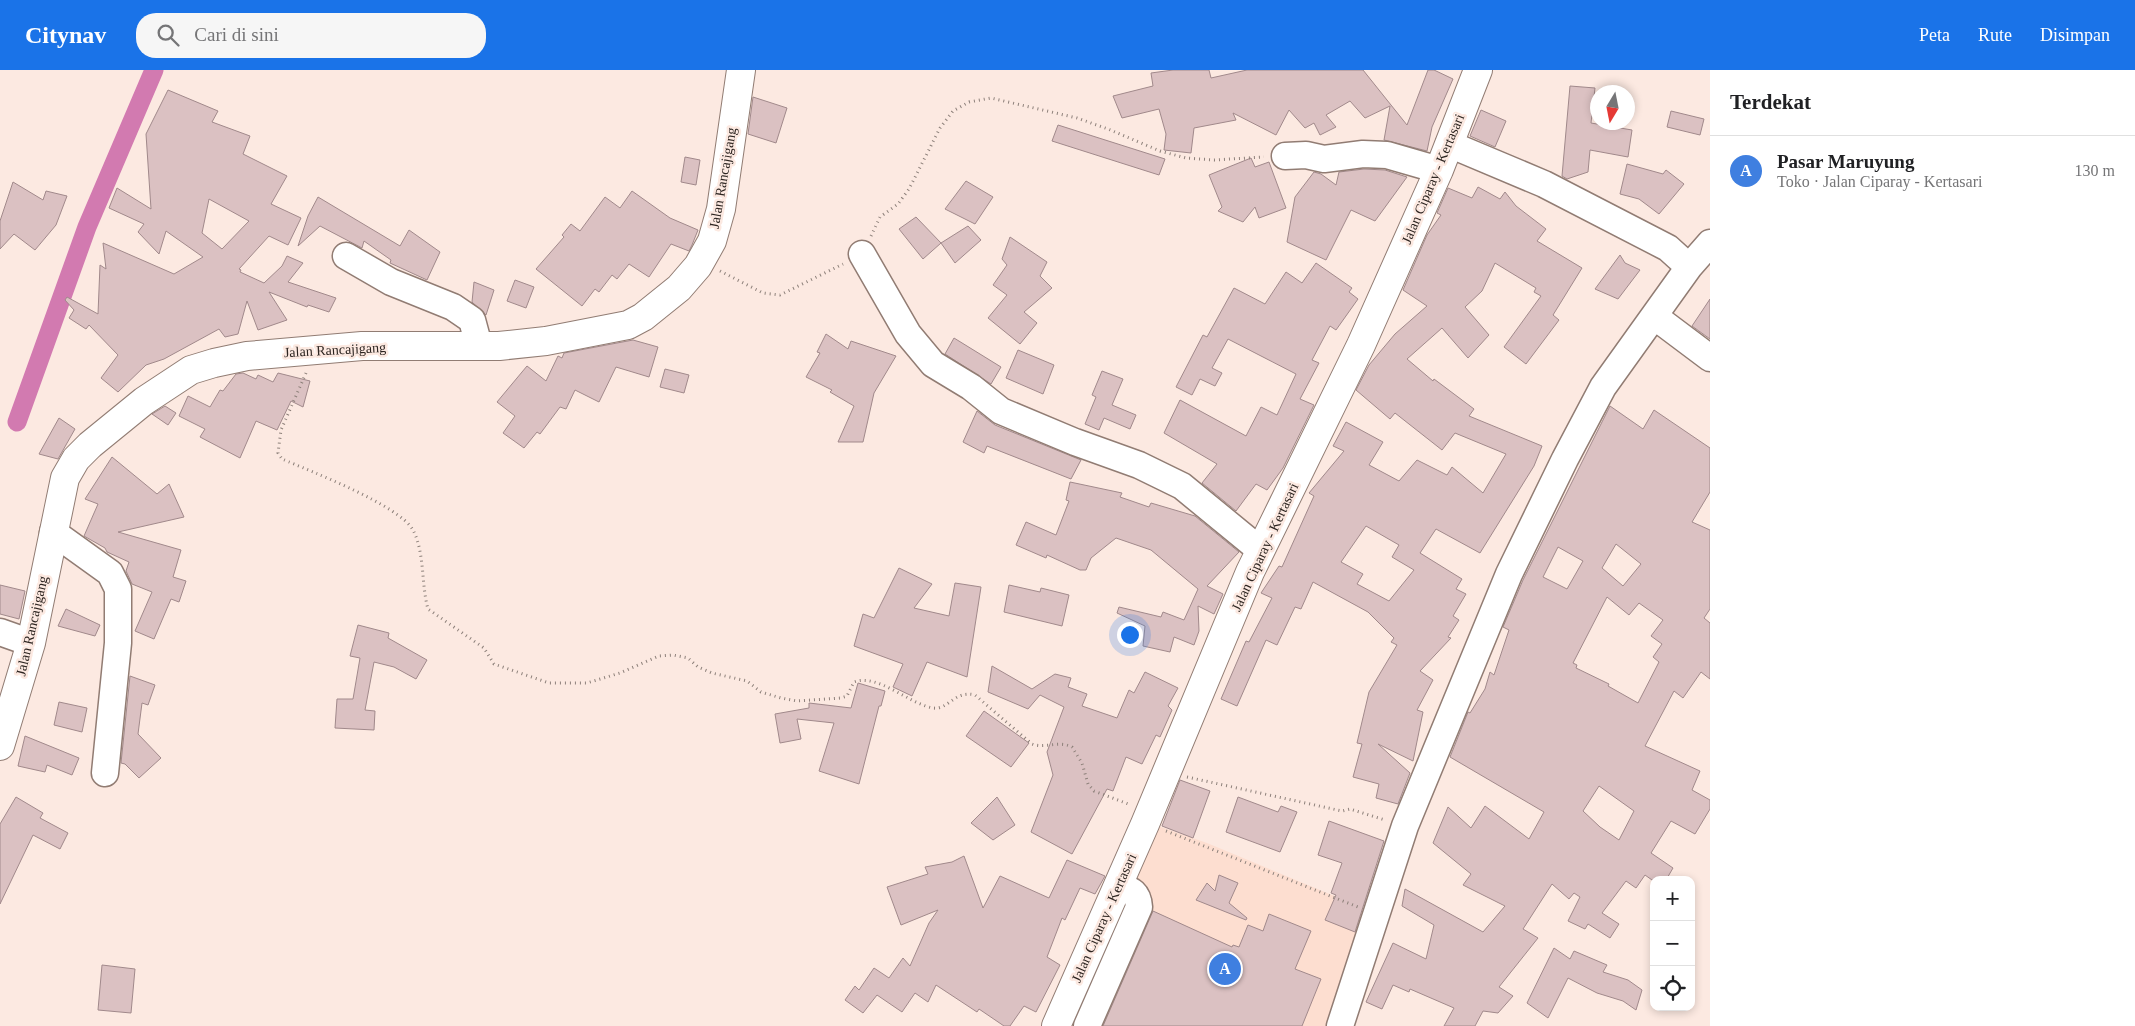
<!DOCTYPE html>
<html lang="id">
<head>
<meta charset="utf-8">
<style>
	:root { --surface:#fff; --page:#f6f6f6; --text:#202124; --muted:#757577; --line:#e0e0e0; --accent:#1a73e8 }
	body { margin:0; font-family:Georgia,serif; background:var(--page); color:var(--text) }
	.controls { position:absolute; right:15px; bottom:15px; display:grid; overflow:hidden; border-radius:10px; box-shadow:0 2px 8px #0003 }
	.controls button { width:45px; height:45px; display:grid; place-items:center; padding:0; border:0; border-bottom:1px solid var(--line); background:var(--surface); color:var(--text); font:25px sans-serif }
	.compass { position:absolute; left:1590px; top:15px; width:45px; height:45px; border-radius:50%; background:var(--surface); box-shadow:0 2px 8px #0003; rotate:190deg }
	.you { position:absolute; left:1129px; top:564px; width:18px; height:18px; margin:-12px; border:4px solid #fff; border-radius:50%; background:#1a73e8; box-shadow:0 0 0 8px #1a73e833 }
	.badge { display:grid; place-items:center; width:32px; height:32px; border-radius:50%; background:var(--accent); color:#fff; font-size:16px; font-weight:700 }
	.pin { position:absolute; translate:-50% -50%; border:2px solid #fff; box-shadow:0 1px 5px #0006 }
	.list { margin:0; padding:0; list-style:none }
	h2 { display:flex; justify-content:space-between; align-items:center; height:65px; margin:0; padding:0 20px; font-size:21px }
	h2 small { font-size:16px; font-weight:400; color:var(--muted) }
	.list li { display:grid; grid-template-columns:32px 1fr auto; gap:15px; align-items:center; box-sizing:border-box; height:70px; padding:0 20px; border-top:1px solid var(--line) }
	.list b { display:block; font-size:19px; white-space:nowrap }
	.list p { margin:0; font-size:16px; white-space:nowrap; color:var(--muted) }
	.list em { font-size:16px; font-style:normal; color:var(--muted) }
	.icon { flex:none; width:28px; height:28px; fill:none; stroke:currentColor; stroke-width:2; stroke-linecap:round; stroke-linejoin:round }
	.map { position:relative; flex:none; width:1710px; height:956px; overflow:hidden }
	header { display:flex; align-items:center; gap:30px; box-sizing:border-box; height:70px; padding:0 25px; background:var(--accent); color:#fff }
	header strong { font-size:24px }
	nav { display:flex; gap:28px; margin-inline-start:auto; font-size:18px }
	.search { width:350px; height:45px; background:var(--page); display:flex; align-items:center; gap:12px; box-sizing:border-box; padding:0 18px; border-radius:20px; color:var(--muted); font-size:19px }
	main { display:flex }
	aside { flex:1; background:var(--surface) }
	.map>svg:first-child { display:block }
	.built { fill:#fdded0 }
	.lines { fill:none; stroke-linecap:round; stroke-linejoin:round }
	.canal { stroke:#d27ab0; stroke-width:19 }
	.building { fill:#dbc1c2; stroke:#a1898b; fill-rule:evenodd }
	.minor-casing { stroke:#917c73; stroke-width:29 }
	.major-casing { stroke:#917c73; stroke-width:30 }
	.path { stroke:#8d807a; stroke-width:3; stroke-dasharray:1 4; stroke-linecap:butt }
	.minor { stroke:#fff; stroke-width:26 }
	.major { stroke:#fff; stroke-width:28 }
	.labels { text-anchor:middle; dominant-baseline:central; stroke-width:5; stroke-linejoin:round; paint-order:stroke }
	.street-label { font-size:14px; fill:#2d2521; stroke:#fce9e1 }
</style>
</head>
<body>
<header>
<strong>Citynav</strong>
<div class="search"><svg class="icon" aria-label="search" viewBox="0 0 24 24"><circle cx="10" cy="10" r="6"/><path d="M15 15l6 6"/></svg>Cari di sini</div>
<nav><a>Peta</a><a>Rute</a><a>Disimpan</a></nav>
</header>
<main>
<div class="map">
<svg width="1710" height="956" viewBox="0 0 1710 956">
	<rect width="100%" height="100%" fill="#fce9e1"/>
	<!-- built -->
	<path class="built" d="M1158,756L1207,773L1375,843L1333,956H1070Z"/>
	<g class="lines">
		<!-- canal -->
		<path class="canal" d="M17,352L87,157L154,0"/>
	</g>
	<!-- building -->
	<path class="building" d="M1173,0H1209L1211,8L1247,0H1363L1407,55L1428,0H1434L1453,9L1432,57L1427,81L1384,70L1390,36L1365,48L1350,31L1326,45L1336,57L1320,65L1314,53L1305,58L1289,40L1276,65L1233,43L1236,50L1194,58L1191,83L1164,80L1166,64L1159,39L1122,48L1113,26L1153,16L1151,3Z
		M1570,16L1595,18L1591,53L1632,60L1628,87L1590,80L1588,102L1567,109L1562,106Z
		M168,20L218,41L212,52L250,66L243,84L287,106L271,134L301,148L288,175L269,166L239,199L241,200L240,202L264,213L282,196L287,186L303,193L288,212L336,228L329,242L308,235L307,237L269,222L287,250L258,260L247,231L238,264L225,267L219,259L164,289L146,295L118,322L101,308L118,285L89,255L86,259L69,248L74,240L65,230L67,227L98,244L100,195L106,199L103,173L174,204L203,187L166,161L159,184L138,162L144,154L109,138L117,118L151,139L146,64ZM209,129L249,151L222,179L202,163Z
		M753,27L787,38L776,73L748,64Z
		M1481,40L1506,51L1495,77L1470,66Z
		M1671,41L1704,49L1700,65L1667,57Z
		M1058,55L1165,89L1159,105L1052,71Z
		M685,87L700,90L696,115L681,112Z
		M1251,88L1255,97L1269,92L1286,138L1259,148L1255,137L1243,152L1218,141L1222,137L1209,105Z
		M1627,94L1663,104L1666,100L1684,114L1659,144L1639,129L1620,124Z
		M1364,99L1385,100L1407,107L1375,151L1351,140L1326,190L1287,172L1295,127L1314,102L1321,104L1336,115L1339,102Z
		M966,111L993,127L975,154L945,139Z
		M13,112L43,130L46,121L67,126L56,155L35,180L14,164L0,179V151Z
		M1478,117L1500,129L1505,122L1516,136L1546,159L1537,171L1582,198L1553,245L1559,250L1526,294L1504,277L1541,226L1534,222L1536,218L1495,193L1482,221L1465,237L1489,265L1468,288L1442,258L1407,289L1433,311L1434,309L1474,339L1469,346L1542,376L1534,396L1480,483L1436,459L1420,483L1462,509L1456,519L1466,524L1453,546L1459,550L1448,567L1451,568L1420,601L1433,610L1417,640L1423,642L1413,691L1378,674L1410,703L1398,734L1376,728L1379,714L1353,707L1362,674L1357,673L1369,622L1397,575L1391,572L1394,568L1368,542L1313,512L1301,539L1295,537L1277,575L1266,570L1237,636L1221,629L1246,571L1249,572L1272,528L1261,523L1279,496L1282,497L1314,426L1309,423L1344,381L1333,376L1346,352L1383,372L1369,395L1399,411L1417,390L1447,405L1452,397L1483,423L1506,384L1455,363L1442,380L1395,343L1390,349L1356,320L1369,295L1395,264L1427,236L1403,220L1427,165L1441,145L1437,143L1448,118L1472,128ZM1366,456L1399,475L1392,487L1414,500L1389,531L1357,514L1363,504L1341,492Z
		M632,121L670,148L698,160L692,175L689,181L671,174L649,207L629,194L617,209L612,205L599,222L595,219L582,236L536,199L564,167L562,165L571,154L580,161L605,127L620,138Z
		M318,127L400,176L409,160L440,182L427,210L390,193L391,190L364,171L362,178L320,156L298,176L308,146Z
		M916,147L941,173L923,189L899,159Z
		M968,156L981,170L955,193L941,173Z
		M1010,167L1047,192L1040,206L1052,218L1024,242L1037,253L1020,274L988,248L1007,225L993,215L1007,195L1002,189Z
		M1620,185L1625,193L1640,200L1618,229L1595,219Z
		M1316,193L1352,218L1349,222L1358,229L1336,260L1330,256L1312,290L1319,293L1300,329L1314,335L1283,398L1267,420L1256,414L1236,441L1202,413L1217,394L1164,363L1180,330L1246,366L1261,337L1277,345L1296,304L1228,269L1212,298L1222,303L1215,316L1200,309L1192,325L1176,317L1203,265L1207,267L1234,218L1265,234L1286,202L1302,213Z
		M515,210L534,217L526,238L507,231Z
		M474,212L494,220L486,245L472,232Z
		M1710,229V269L1692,256Z
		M826,264L848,279L851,271L896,286L874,323L863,372H838L854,336L830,322L832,320L806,307L820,283L817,282Z
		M954,268L1001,297L991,314L945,284Z
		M633,270L658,277L649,307L616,297L599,332L575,320L566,339L560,337L540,364L537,362L524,378L503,363L515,346L497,332L527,296L546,311L558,286L562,288L564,283Z
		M1018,280L1054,295L1043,324L1006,308Z
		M665,299L689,305L684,323L660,317Z
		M1102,301L1123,309L1112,335L1136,345L1130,359L1104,348L1099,360L1085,354L1096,327L1092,325Z
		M243,303L256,309L258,305L273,312L278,303L310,311L303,337L291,331L277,360L256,351L240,388L200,367L205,359L179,346L188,326L210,337L220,320L223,321L236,304Z
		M165,336L176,343L168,355L152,344Z
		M1610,336L1643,359L1654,340L1710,378V422L1692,452L1710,460V539L1704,548L1710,553V609L1701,602L1683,628L1674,621L1645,676L1700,701L1692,720L1710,730V739L1695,764L1671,751L1651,783L1673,798L1666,810H1652L1645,805L1636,818L1626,811L1602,843L1619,854L1610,868L1588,854L1585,859L1568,851L1580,827L1574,823L1569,829L1552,814L1523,859L1538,868L1499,917L1513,926L1498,943L1483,941L1475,956H1444L1454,938L1410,919L1409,922L1393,915L1382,939L1366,932L1393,873L1426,889L1434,855L1402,836L1405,819L1483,862L1505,836L1463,815L1471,804L1433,773L1448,737L1471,758L1485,736L1529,769L1544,742L1450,687L1468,642L1470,643L1485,619L1490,602L1494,605L1509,560L1503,557L1523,510ZM1616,474L1641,494L1623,516L1602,498ZM1558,477L1583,491L1567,519L1543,507ZM1607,527L1629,545L1639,533L1663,550L1651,566L1662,574L1653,587L1659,592L1638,633L1608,616L1609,614L1576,598L1577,595L1573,593ZM1599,716L1634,741L1619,770L1600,757L1583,741Z
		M977,341L995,355L1081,390L1071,409L987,376L984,383L963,372Z
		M59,348L75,359L58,389L39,384Z
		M112,387L157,424L169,414L184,447L118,462L181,480L173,507L186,511L179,532L171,529L154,569L135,561L152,522L132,514L126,501L129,492L107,482L105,478L84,466L98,434L85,429Z
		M1070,412L1122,423L1120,427L1149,437L1151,433L1195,446L1239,482L1207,516L1223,524L1214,544L1198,536L1199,561L1194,575L1174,567L1170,582L1143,576L1145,556L1117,543L1119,537L1161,547L1163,542L1184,550L1198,519L1151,480L1116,468L1091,488L1086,500H1080L1047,485L1046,488L1016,475L1026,452L1056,465L1069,431L1066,430Z
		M899,498L932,514L914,538L949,546L955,513L981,517L967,607L927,592L912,626L893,617L903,594L854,576L863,544L874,548Z
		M0,515L25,521L19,549L0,544Z
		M1009,515L1040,522L1041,518L1069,525L1062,556L1004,542Z
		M66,539L100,555L95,566L58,556Z
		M358,555L389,563L388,568L427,590L416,609L394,597L374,592L365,640L375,641L374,660L335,658L337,629H353L360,588L350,586Z
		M992,596L1032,619L1055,604L1071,608L1068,617L1087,624L1082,636L1117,648L1129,620L1134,623L1145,602L1178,618L1168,636L1172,640L1160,667L1156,665L1142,694L1126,687L1113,721L1107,719L1072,784L1031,762L1053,705L1047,682L1064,637L1040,625L1028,639L988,622Z
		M130,606L155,615L148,635L142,633L138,664L161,688L139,708L125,694L121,693Z
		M858,613L885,621L881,636H879L859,714L819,701L834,653L797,649L801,669L780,673L775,644L809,638V633L851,638Z
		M59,632L87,638L82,662L54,655Z
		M984,641L1029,673L1011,697L966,666Z
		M25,666L79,688L72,705L47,695L45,702L18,696Z
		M1180,710L1210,721L1193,768L1162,756Z
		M16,727L43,743L40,748L68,763L60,779L33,765L0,834V754Z
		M997,727L1015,755L993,770L971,753Z
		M1238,727L1278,742L1281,736L1297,742L1280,782L1226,762Z
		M1329,751L1384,771L1355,862L1325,850L1336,825L1331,823L1342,793L1318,785Z
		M964,786L983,838L1000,806L1049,828L1067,790L1105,806L1095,824L1080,818L1065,850L1062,848L1047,887L1060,895L1036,942L1024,936L1010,956H1004L979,939L977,942L936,915L928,932L915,923L902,942L877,925L863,943L845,930L855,916L859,920L874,898L889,908L903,888L910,896L929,853L938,840L901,855L887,817L928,804L925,797L952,792Z
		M1219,805L1238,813L1229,833L1247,848L1246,850L1196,830L1207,813L1215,821Z
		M1153,841L1232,877L1233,875L1239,877L1248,855L1263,861L1269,844L1311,861L1295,899L1321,909L1302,956H1103Z
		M1554,878L1570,889L1574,881L1607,895L1603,902L1628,910L1642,920L1636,940L1623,931L1597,923L1568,908L1548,948L1527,933Z
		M102,895L135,899L131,943L98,940Z"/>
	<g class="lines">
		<!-- minor casing -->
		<g class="minor-casing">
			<path id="minor" d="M1285,86L1306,85L1324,89L1363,84L1387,85L1439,100
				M862,184L908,264L933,294L971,317L1001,341L1075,372L1139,395L1182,416L1260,480
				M346,186L391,212L453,237L472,250L479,276
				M1689,197L1710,173
				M1654,246L1710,288
				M53,462L110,503L118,519V573L105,703
				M0,562L31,573
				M1087,956L1139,837C1138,822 1131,820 1118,815
				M1340,956L1405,756L1509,504L1565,389L1603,317L1689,197L1668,178L1544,114L1449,74"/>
		</g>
		<!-- major casing -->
		<g class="major-casing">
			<path id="major" d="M0,676L31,573L65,408L76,389L90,375L144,331L191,300L214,293L247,286L362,276H499L546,271L628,255L643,247L679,218L698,196L712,171L721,139L741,0
				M1056,956L1145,754L1250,502L1361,275L1439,100L1478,0"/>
		</g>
		<!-- path -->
		<path class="path" d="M871,166L880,147L898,134L909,119L940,58L953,41L969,32L991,28L1077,48L1108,59L1160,81L1186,88L1214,90L1264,87
			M720,201L763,223L780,225L843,194
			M306,303L281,360L278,383L282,389C310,401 399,435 413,460C425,483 421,514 428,539L484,578L494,594L549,613H587L620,603L659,586L673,585L688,588L698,597L712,603L747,611L761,622L781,628L797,631L841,628L847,626L854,612C878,603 909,634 933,638C949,640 954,620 975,625L1032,674C1046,679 1058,670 1072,677L1082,693L1088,714L1094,721L1131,735
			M1187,707L1342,741L1350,739L1385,750
			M1166,761L1358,837"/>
		<!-- minor -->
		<use href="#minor" class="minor"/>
		<!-- major -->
		<use href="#major" class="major"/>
	</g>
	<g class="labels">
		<!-- street labels -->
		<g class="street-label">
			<text transform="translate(723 108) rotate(-80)">Jalan Rancajigang</text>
			<text transform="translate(1433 109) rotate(-67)">Jalan Ciparay - Kertasari</text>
			<text transform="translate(335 280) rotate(-3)">Jalan Rancajigang</text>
			<text transform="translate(1265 477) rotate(-65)">Jalan Ciparay - Kertasari</text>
			<text transform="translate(32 556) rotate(-77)">Jalan Rancajigang</text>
			<text transform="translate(1104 848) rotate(-66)">Jalan Ciparay - Kertasari</text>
		</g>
	</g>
</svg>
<div class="controls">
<button>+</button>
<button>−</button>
<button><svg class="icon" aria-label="locate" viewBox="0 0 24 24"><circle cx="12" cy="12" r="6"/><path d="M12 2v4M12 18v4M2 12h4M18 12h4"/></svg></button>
</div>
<svg class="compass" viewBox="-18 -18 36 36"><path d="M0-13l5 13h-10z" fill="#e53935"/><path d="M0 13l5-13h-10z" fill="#757577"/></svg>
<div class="you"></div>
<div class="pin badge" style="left:1225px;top:899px;background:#3f7fe0">A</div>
</div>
<aside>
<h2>Terdekat<small></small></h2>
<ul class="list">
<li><span class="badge" style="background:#3f7fe0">A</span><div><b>Pasar Maruyung</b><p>Toko · Jalan Ciparay - Kertasari</p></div><em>130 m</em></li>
</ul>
</aside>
</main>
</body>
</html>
